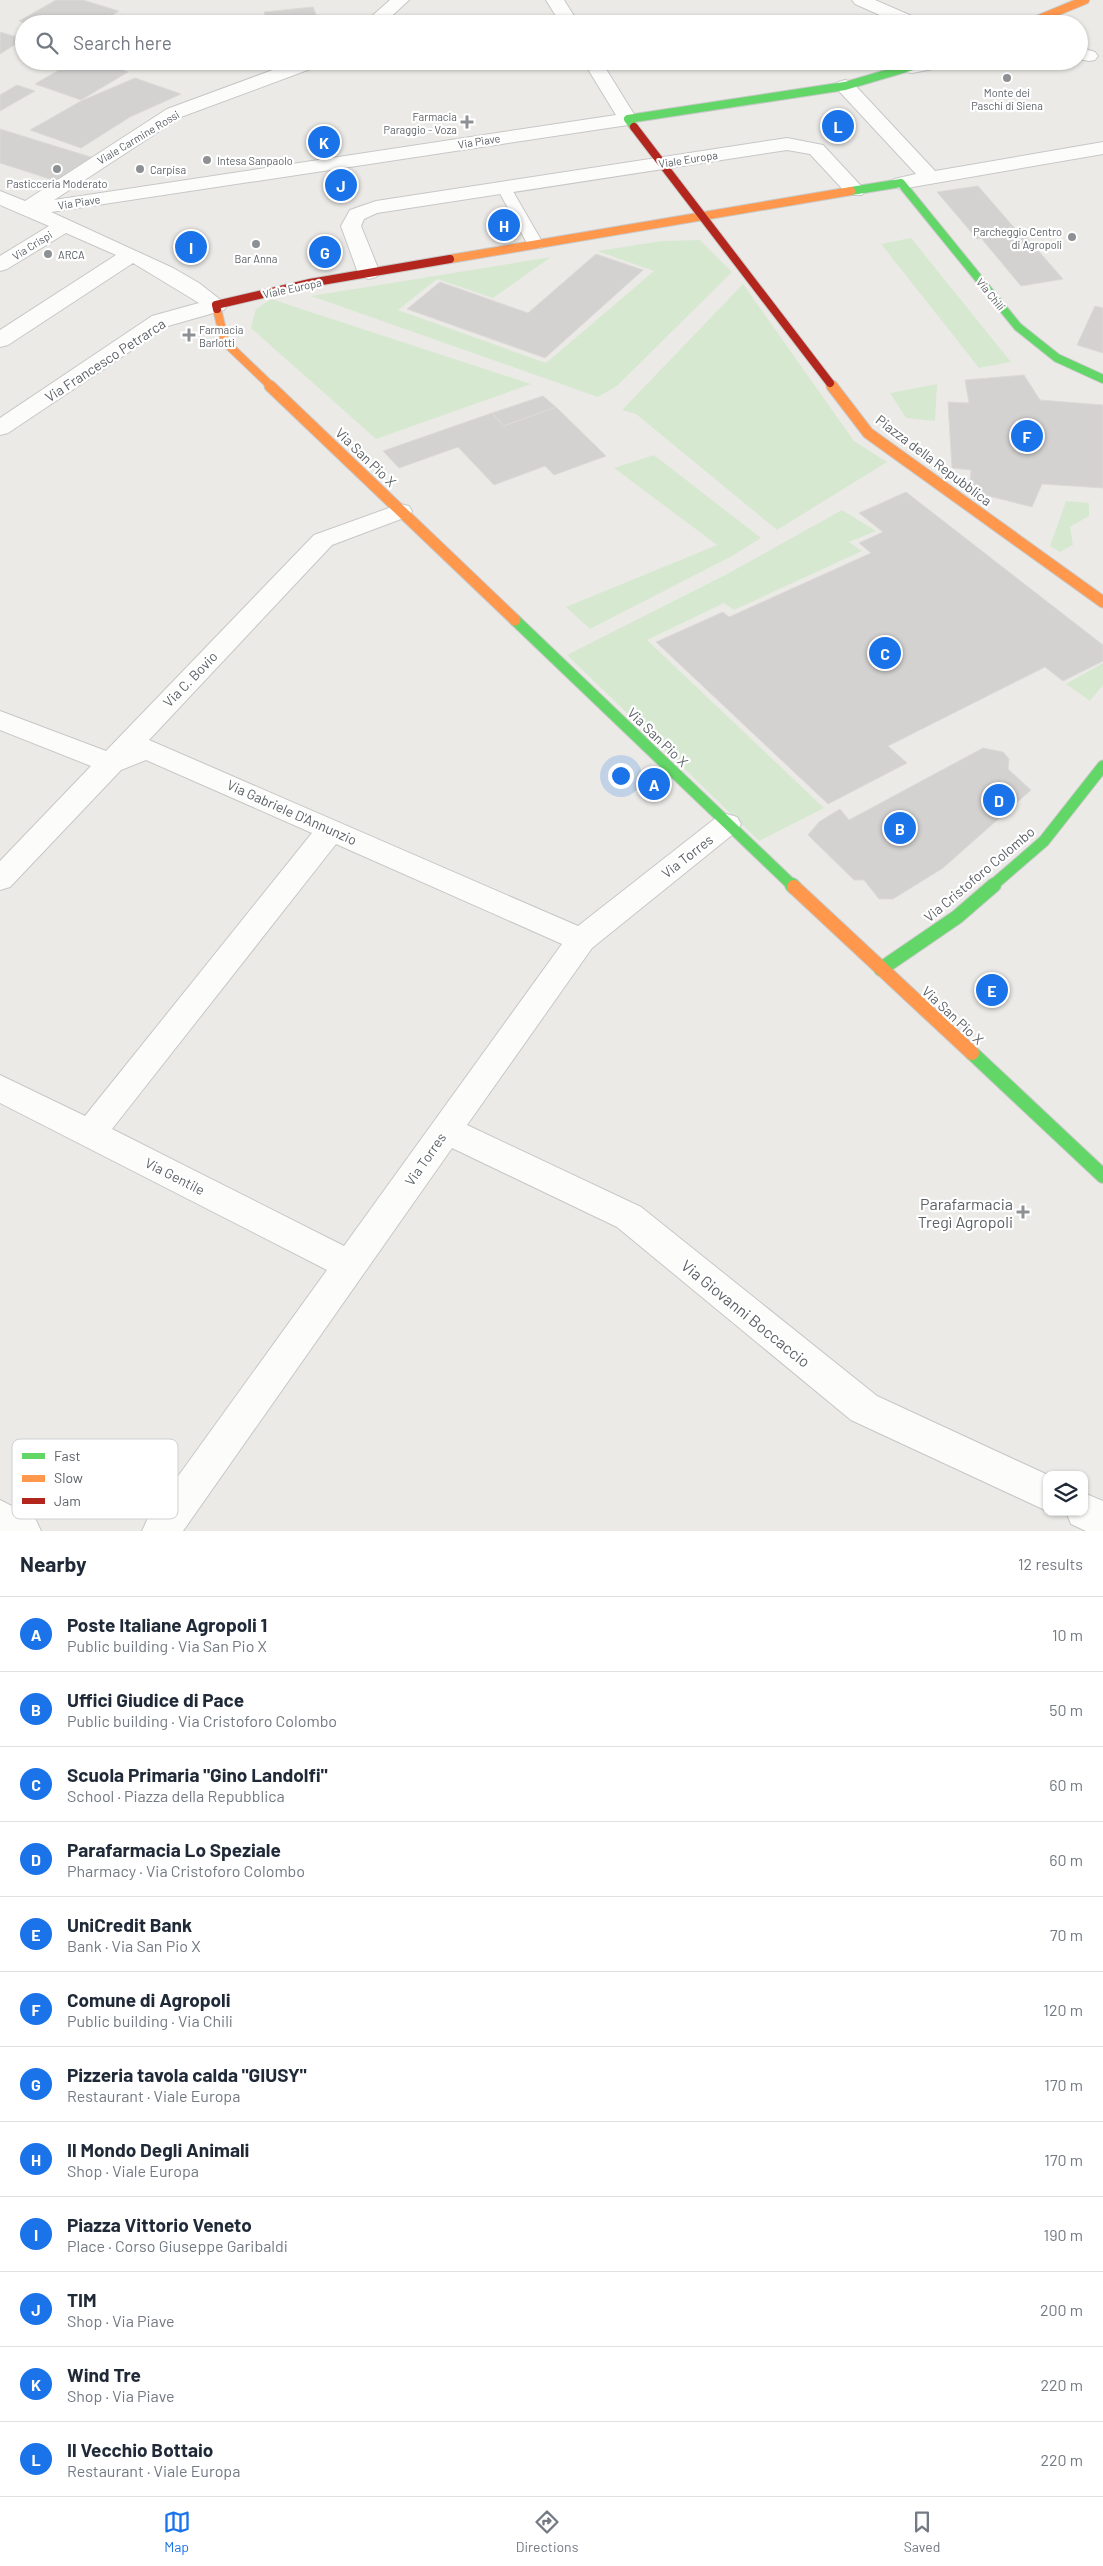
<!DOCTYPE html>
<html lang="en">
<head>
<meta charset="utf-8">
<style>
	:root { --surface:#fff; --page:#f6f6f7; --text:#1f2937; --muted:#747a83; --line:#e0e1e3; --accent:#1a73e8 }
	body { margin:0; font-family:Barlow,sans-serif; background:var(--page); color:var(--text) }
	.controls { position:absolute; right:15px; bottom:15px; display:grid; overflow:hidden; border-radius:10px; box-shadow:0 1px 4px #0004 }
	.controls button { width:45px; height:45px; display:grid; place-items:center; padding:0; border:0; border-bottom:1px solid var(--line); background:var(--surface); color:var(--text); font:25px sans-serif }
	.you { position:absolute; left:620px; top:775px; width:18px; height:18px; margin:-12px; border:4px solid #fff; border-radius:50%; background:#1a73e8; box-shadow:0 0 0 8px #1a73e833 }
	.badge { display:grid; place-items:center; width:32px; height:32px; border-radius:50%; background:var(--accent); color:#fff; font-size:16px; font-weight:700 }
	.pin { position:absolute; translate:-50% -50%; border:2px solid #fff; box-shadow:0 1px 5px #0006 }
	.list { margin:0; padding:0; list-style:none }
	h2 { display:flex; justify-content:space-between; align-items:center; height:65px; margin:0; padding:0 20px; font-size:21px }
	h2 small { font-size:16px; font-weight:400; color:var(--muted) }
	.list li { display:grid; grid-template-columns:32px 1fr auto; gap:15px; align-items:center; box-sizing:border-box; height:75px; padding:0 20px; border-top:1px solid var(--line) }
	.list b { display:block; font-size:19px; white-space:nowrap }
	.list p { margin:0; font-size:16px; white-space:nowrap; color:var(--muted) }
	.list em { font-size:16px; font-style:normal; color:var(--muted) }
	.icon { flex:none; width:28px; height:28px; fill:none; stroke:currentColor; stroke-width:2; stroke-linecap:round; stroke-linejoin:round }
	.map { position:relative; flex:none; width:1103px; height:1531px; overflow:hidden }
	.search { position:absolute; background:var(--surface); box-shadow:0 1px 4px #0004; left:15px; right:15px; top:15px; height:55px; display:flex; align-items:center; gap:12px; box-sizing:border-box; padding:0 18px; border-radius:28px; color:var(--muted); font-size:19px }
	.sheet { height:965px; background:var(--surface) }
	nav { display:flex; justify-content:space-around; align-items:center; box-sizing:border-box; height:70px; border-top:1px solid var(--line); background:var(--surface); font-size:14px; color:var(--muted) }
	nav a { display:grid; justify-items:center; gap:2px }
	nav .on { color:var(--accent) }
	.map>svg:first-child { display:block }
	.green { fill:#d6e9d0 }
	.building { fill:#d4d2d1; stroke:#dcd9d6 }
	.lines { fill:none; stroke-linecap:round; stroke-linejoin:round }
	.lane-casing { stroke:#c8c7c8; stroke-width:2 }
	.street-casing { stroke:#c8c7c8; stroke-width:2 }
	.fast-far2-casing { stroke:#c8c9c9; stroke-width:10 }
	.fast-far1-casing { stroke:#c8c9c9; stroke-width:13 }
	.fast-casing { stroke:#c8c9c9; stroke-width:16 }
	.slow-far2-casing { stroke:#c8c9c9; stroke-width:10 }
	.slow-far1-casing { stroke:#c8c9c9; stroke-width:13 }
	.slow-casing { stroke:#c8c9c9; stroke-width:16 }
	.jam-casing { stroke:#c8c9c9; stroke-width:10 }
	.lane { fill:#fcfcfb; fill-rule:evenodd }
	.street { fill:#fcfcfb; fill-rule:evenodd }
	.fast-far2 { stroke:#63d668; stroke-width:8 }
	.fast-far1 { stroke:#63d668; stroke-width:11 }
	.fast { stroke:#63d668; stroke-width:14 }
	.slow-far2 { stroke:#ff974d; stroke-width:8 }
	.slow-far1 { stroke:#ff974d; stroke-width:11 }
	.slow { stroke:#ff974d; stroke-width:14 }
	.jam { stroke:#b3261e; stroke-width:8 }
	.poi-dot { fill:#8e9193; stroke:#fff; stroke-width:2 }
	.labels { text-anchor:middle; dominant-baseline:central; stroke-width:4.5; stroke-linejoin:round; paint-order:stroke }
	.far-poi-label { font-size:11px; fill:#5c6166; stroke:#fff; text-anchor:start }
	.far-street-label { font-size:11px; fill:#5c6166; stroke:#fff }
	.street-label { font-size:14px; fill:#5c6166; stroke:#fff }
	.near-poi-label { font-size:16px; fill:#5c6166; stroke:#fff; text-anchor:end }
	.near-street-label { font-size:16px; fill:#5c6166; stroke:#fff }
	.key { fill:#fff; stroke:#ced0d1; stroke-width:1 }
	.key-label { font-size:14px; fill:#5c6166 }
</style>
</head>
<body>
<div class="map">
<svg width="1103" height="1531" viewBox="0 0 1103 1531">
	<rect width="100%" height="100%" fill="#eceae7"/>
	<!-- green -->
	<path class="green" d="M911,238L1011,362L979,368L881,244Z
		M700,240L732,272L617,386L598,397L311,296L551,257L493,298L437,279L398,310L546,363L654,271L597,251L662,241Z
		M743,284L854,441L887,462L777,530L636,414L622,410Z
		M271,299L531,384L376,439L251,328L256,309Z
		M937,384L935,421L906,418L890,393Z
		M654,455L761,538L732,556L590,629L566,607L717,545L614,468Z
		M1066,501L1089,503V516L1070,527L1073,545L1060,552L1050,546Z
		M842,510L876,531L849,542L862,551L734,610L724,603L647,640L824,808L759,841L567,655L729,573Z
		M1103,663V685L1090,701L1066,684Z"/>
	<!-- building -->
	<path class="building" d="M56,0H83L119,11L98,24H27L19,21Z
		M313,7L320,24H268L264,12Z
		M121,15L151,24H106Z
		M0,32L24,39L0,54Z
		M74,61H96L128,72L81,100L35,84Z
		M135,78L181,94L130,117L81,148L30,130L81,101Z
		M17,85L35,91L0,111V95Z
		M0,129L94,158L59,182L0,163Z
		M978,186L1018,232H1022L1063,279L1021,286L981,238L977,239L937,192Z
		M596,254L643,270L545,358L407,309L440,282L528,313Z
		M1095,306L1103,308V353L1077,345Z
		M1024,375L1040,400L1103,405V488L1042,484L1032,507L969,491L971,470L952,468L948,402L969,403L965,380Z
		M543,396L556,407L504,426L492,413Z
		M556,407L606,456L554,475L545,466L494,485L458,447L399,468L383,451L492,413L504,426Z
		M906,492L1103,645V661L1063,681L1045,667L888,746L907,763L828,804L656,642L723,612L729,617L871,553L859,543L883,532L859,513Z
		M983,748L1003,752L1009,759L1008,769L1031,790L943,868L893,899H879L864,880H854L808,835L819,822L840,809L849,820Z"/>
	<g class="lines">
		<!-- lane casing -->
		<g class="lane-casing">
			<path id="lane" d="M504,184L511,188L544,245L541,248H531L528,245L497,188Z"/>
		</g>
		<!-- street casing -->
		<g class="street-casing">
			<path id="street" d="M390,0H409L383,24H363Z
				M546,0H564L579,24H561Z
				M852,0H875L921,20L924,24H900L855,4Z
				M1079,47L1095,52L1098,56L1095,60L1089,61L1079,59Z
				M297,61H324L321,65L181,117L54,200L616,115L583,61H601L637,119L635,123L628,125L51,212L173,268L199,283L227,305L224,310L168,326L8,433L0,435V418L152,316L199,303L133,263L8,345L0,347V330L116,255L66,233L7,269L0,271V256L49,226L0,205V191L25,201L167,109Z
				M919,61H957L954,65L912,73L906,72L903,68L906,64Z
				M845,80L852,82L935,171L1103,142V154L901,189L894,187L891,183L894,179L916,174L838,90L836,86L838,82Z
				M787,138L823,145L862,187L865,191L862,195H848L810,154L787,150L377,213L364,219L361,226L380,273L376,277L369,279L362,277L358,273L341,226L350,210L376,201Z
				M400,504L409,506L412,511L409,516L332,545L149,740L578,926L717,817L727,814L737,817L741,824L737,831L592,948L467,1125L641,1207L877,1396L1048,1475L1047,1511L851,1420L617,1227L452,1148L183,1531H142L148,1518L327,1270L0,1103V1075L85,1116L312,833L146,760L121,770L10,887L0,890V861L91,766L0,730V711L106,751L314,535ZM336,844L562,944L344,1246L112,1129Z
				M1084,1493L1103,1501V1531H1086L1071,1524L1066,1512H1084Z
				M0,1500L35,1518L41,1531H0Z"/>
		</g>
		<!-- fast-far2 casing -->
		<g class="fast-far2-casing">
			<path id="fast-far2" d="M634,127L628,119L845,86L930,61
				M851,191L901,183L1018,327L1057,358L1103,379"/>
		</g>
		<!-- fast-far1 casing -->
		<g class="fast-far1-casing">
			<path id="fast-far1" d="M515,620L793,886
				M992,886L1044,841L1103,766"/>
		</g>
		<!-- fast casing -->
		<g class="fast-casing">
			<path id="fast" d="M792,885L794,887
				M881,969L957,917L994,885
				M972,1053L1103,1176"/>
		</g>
		<!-- slow-far2 casing -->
		<g class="slow-far2-casing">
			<path id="slow-far2" d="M1027,24L1085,0
				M450,259L851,191
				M217,309L225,342L272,387
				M830,383L833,387"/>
		</g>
		<!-- slow-far1 casing -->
		<g class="slow-far1-casing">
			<path id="slow-far1" d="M270,386L515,620
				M832,386L868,433L1103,602"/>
		</g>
		<!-- slow casing -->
		<g class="slow-casing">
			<path id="slow" d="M794,887L972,1053"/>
		</g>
		<!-- jam casing -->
		<g class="jam-casing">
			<path id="jam" d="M634,127L830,383
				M217,309L216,305L310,283L450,259"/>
		</g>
		<!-- lane -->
		<use href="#lane" class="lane"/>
		<!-- street -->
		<use href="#street" class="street"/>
		<!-- fast-far2 -->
		<use href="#fast-far2" class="fast-far2"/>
		<!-- fast-far1 -->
		<use href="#fast-far1" class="fast-far1"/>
		<!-- fast -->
		<use href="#fast" class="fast"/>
		<!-- slow-far2 -->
		<use href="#slow-far2" class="slow-far2"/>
		<!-- slow-far1 -->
		<use href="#slow-far1" class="slow-far1"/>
		<!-- slow -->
		<use href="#slow" class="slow"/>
		<!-- jam -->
		<use href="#jam" class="jam"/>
	</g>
	<!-- markers -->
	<g class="poi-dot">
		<circle cx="1007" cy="78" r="5"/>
		<path d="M464.5 114.5h5v5h5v5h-5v5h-5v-5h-5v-5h5z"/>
		<circle cx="207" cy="160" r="5"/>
		<circle cx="57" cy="169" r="5"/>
		<circle cx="140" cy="169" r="5"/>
		<circle cx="1072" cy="237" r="5"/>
		<circle cx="256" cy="244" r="5"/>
		<circle cx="48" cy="254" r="5"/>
		<path d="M186.5 327.5h5v5h5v5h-5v5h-5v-5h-5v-5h5z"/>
		<path d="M1020.5 1204.5h5v5h5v5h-5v5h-5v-5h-5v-5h5z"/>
	</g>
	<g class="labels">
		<!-- far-poi labels -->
		<g class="far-poi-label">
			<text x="1007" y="92" text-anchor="middle">Monte dei<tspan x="1007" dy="13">Paschi di Siena</tspan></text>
			<text x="457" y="116" text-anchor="end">Farmacia<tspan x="457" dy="13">Paraggio - Voza</tspan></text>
			<text x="217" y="160">Intesa Sanpaolo</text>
			<text x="150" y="169">Carpisa</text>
			<text x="57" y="183" text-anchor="middle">Pasticceria Moderato</text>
			<text x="1062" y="231" text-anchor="end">Parcheggio Centro<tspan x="1062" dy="13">di Agropoli</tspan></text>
			<text x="58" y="254">ARCA</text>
			<text x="256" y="258" text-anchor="middle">Bar Anna</text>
			<text x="199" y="329">Farmacia<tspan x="199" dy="13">Barlotti</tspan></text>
		</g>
		<!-- far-street labels -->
		<g class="far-street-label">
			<text transform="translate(138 137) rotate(-31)">Viale Carmine Rossi</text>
			<text transform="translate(479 141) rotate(-9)">Via Piave</text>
			<text transform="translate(688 159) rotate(-9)">Viale Europa</text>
			<text transform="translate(79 202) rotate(-9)">Via Piave</text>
			<text transform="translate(32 245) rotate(-32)">Via Crispi</text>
			<text transform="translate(292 288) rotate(-12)">Viale Europa</text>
			<text transform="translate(991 294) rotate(51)">Via Chili</text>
		</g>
		<!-- street labels -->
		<g class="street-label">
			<text transform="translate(105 360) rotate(-33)">Via Francesco Petrarca</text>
			<text transform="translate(366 457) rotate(44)">Via San Pio X</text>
			<text transform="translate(934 460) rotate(37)">Piazza della Repubblica</text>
			<text transform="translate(190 679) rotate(-46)">Via C. Bovio</text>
			<text transform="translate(658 737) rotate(44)">Via San Pio X</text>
			<text transform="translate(292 812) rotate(24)">Via Gabriele D'Annunzio</text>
			<text transform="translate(687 856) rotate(-38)">Via Torres</text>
			<text transform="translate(979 874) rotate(-40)">Via Cristoforo Colombo</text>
			<text transform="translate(953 1015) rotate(43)">Via San Pio X</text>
			<text transform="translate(425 1159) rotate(-55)">Via Torres</text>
			<text transform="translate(175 1176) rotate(27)">Via Gentile</text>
		</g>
		<!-- near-poi labels -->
		<g class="near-poi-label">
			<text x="1013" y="1203">Parafarmacia<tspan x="1013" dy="18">Tregì Agropoli</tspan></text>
		</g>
		<!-- near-street labels -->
		<g class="near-street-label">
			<text transform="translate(746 1313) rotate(39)">Via Giovanni Boccaccio</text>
		</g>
	</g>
	<!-- legend -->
	<rect x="12" y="1439" width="166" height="80" rx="8" class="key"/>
	<rect x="22" y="1453" width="23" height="6" fill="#63d668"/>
	<rect x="22" y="1475" width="23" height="7" fill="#ff974d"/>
	<rect x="22" y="1498" width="23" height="6" fill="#b3261e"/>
	<g class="key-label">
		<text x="54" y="1461">Fast</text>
		<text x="54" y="1483">Slow</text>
		<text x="54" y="1506">Jam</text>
	</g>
</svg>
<div class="controls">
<button><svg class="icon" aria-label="layers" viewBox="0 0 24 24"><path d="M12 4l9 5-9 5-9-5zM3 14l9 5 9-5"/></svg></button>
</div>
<div class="you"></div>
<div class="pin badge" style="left:654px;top:784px">A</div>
<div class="pin badge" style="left:900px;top:828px">B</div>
<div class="pin badge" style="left:885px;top:653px">C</div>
<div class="pin badge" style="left:999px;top:800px">D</div>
<div class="pin badge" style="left:992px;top:990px">E</div>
<div class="pin badge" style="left:1027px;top:436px">F</div>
<div class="pin badge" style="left:325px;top:252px">G</div>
<div class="pin badge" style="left:504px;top:225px">H</div>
<div class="pin badge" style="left:191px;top:247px">I</div>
<div class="pin badge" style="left:341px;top:185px">J</div>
<div class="pin badge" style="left:324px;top:142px">K</div>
<div class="pin badge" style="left:838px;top:126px">L</div>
<div class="search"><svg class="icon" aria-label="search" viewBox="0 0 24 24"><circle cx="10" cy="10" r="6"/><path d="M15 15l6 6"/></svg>Search here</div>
</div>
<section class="sheet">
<h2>Nearby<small>12 results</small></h2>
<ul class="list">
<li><span class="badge">A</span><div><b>Poste Italiane Agropoli 1</b><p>Public building · Via San Pio X</p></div><em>10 m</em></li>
<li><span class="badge">B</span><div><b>Uffici Giudice di Pace</b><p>Public building · Via Cristoforo Colombo</p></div><em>50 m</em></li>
<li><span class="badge">C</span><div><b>Scuola Primaria &quot;Gino Landolfi&quot;</b><p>School · Piazza della Repubblica</p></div><em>60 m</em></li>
<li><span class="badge">D</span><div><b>Parafarmacia Lo Speziale</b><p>Pharmacy · Via Cristoforo Colombo</p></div><em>60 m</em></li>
<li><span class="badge">E</span><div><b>UniCredit Bank</b><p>Bank · Via San Pio X</p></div><em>70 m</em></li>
<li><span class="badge">F</span><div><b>Comune di Agropoli</b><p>Public building · Via Chili</p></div><em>120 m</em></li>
<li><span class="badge">G</span><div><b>Pizzeria tavola calda &quot;GIUSY&quot;</b><p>Restaurant · Viale Europa</p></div><em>170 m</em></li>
<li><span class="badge">H</span><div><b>Il Mondo Degli Animali</b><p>Shop · Viale Europa</p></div><em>170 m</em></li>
<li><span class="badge">I</span><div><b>Piazza Vittorio Veneto</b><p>Place · Corso Giuseppe Garibaldi</p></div><em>190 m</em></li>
<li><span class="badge">J</span><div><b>TIM</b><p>Shop · Via Piave</p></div><em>200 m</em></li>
<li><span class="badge">K</span><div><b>Wind Tre</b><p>Shop · Via Piave</p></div><em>220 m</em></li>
<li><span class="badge">L</span><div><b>Il Vecchio Bottaio</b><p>Restaurant · Viale Europa</p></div><em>220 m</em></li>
</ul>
</section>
<nav>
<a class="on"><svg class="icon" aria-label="map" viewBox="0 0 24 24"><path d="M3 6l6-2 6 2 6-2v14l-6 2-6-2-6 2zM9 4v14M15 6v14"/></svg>Map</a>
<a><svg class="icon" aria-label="directions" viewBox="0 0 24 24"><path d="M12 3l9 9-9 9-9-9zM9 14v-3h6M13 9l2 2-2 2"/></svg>Directions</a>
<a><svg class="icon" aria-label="saved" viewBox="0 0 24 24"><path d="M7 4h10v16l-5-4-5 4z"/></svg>Saved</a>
</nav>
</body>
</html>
